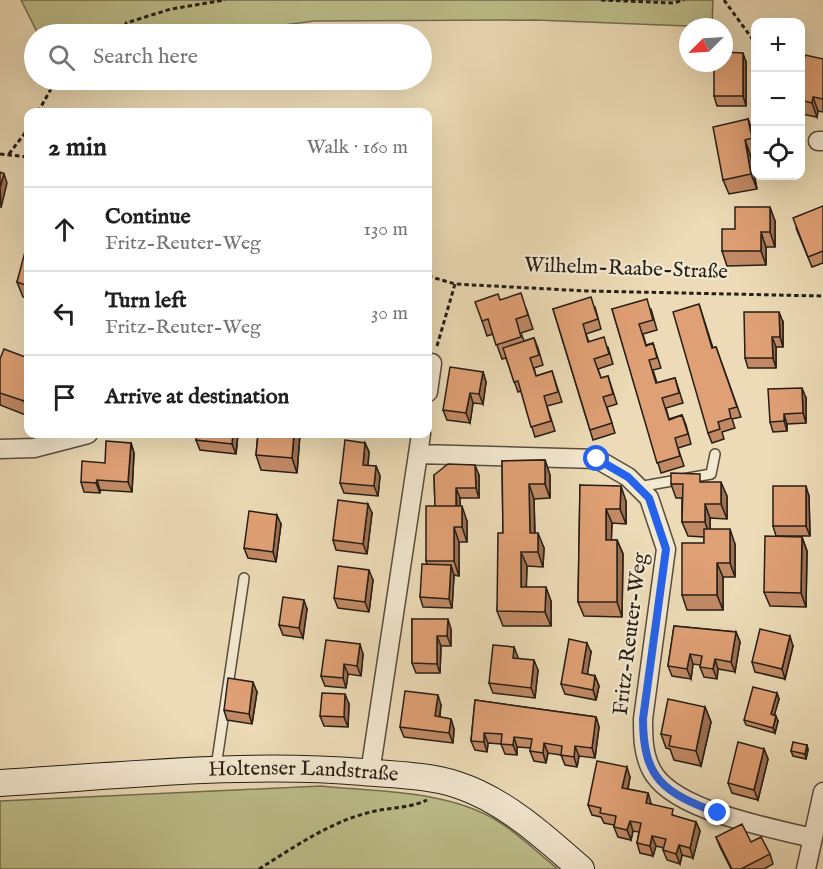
<!DOCTYPE html>
<html lang="en">
<head>
<meta charset="utf-8">
<style>
	:root { --surface:#fff; --page:#f2f2f2; --text:#202124; --muted:#757577; --line:#e0e0e0 }
	body { margin:0; font-family:"IM FELL English",serif; background:var(--page); color:var(--text) }
	.controls { position:absolute; right:18px; top:18px; display:grid; overflow:hidden; border-radius:12px; box-shadow:0 6px 24px #0002 }
	.controls button { width:54px; height:54px; display:grid; place-items:center; padding:0; border:0; border-bottom:2px solid var(--line); background:var(--surface); color:var(--text); font:30px sans-serif }
	.compass { position:absolute; left:679px; top:18px; width:54px; height:54px; border-radius:50%; background:var(--surface); box-shadow:0 6px 24px #0002; rotate:246deg }
	.stop { position:absolute; width:18px; height:18px; margin:-14px; border:4px solid #2563eb; border-radius:50%; background:#fff }
	.stop.end { background:#2563eb; border-color:#fff; box-shadow:0 2px 6px #0008 }
	.list { margin:0; padding:0; list-style:none }
	h2 { display:flex; justify-content:space-between; align-items:center; height:78px; margin:0; padding:0 24px; font-size:26px }
	h2 small { font-size:20px; font-weight:400; color:var(--muted) }
	.list li { display:grid; grid-template-columns:39px 1fr auto; gap:18px; align-items:center; box-sizing:border-box; height:84px; padding:0 24px; border-top:2px solid var(--line) }
	.list b { display:block; font-size:22px; white-space:nowrap }
	.list p { margin:0; font-size:20px; white-space:nowrap; color:var(--muted) }
	.list em { font-size:20px; font-style:normal; color:var(--muted) }
	.icon { flex:none; width:33px; height:33px; fill:none; stroke:currentColor; stroke-width:2; stroke-linecap:round; stroke-linejoin:round }
	.map { position:relative; flex:none; width:823px; height:869px; overflow:hidden }
	.search { position:absolute; background:var(--surface); box-shadow:0 6px 24px #0002; left:24px; top:24px; width:408px; height:66px; display:flex; align-items:center; gap:15px; box-sizing:border-box; padding:0 21px; border-radius:33px; color:var(--muted); font-size:22px }
	.panel { position:absolute; background:var(--surface); box-shadow:0 6px 24px #0002; left:24px; top:108px; width:408px; height:330px; border-radius:12px }
	.map>svg:first-child { display:block }
	.green { fill:#bdbe8a; stroke:#726e50; stroke-width:1.5 }
	.lines { fill:none; stroke-linecap:round; stroke-linejoin:round }
	.service-casing { stroke:#584d3e; stroke-width:12 }
	.minor-casing { stroke:#584d3e; stroke-width:21 }
	.secondary-casing { stroke:#271e16; stroke-width:28 }
	.path { stroke:#271e16; stroke-width:3; stroke-dasharray:4.5 3; stroke-linecap:butt }
	.service { stroke:#f3e8d0; stroke-width:9 }
	.minor { stroke:#f3e8d0; stroke-width:18 }
	.secondary { stroke:#f3e8d0; stroke-width:26 }
	.wall { fill:#c18a65; stroke:#271e16; stroke-width:1.5 }
	.shaded-wall { fill:#9d7052; stroke:#271e16; stroke-width:1.5 }
	.building { fill:#e0a075; stroke:#271e16; stroke-width:1.5 }
	.route { stroke:#2563eb; stroke-width:8 }
	.labels { text-anchor:middle; dominant-baseline:central; stroke-width:4.5; stroke-linejoin:round; paint-order:stroke }
	.street-label { font-size:21px; fill:#271e16; stroke:#f3e8d0 }
</style>
</head>
<body>
<div class="map">
<svg width="823" height="869" viewBox="0 0 823 869">
	<rect width="100%" height="100%" fill="#ecdbb6"/>
	<filter id="stains"><feTurbulence type="fractalNoise" baseFrequency=".00333" numOctaves="4"/><feColorMatrix values="0 0 0 0 .2 0 0 0 0 .09 0 0 0 0 .02 0 0 0 .5 -.17"/></filter>
	<radialGradient id="worn" r=".72"><stop offset=".6" stop-color="#630" stop-opacity="0"/><stop offset="1" stop-color="#630" stop-opacity=".3"/></radialGradient>
	<!-- green -->
	<path class="green" d="M21,0H713L712,27L536,20L314,21L218,34H38Z
		M321,786C377,792 446,790 496,820C518,833 538,853 558,869H0V801Z"/>
	<g class="lines">
		<!-- service casing -->
		<g class="service-casing">
			<path id="service" d="M638,487L711,474L715,454
				M216,767L244,578"/>
		</g>
		<!-- minor casing -->
		<g class="minor-casing">
			<path id="minor" d="M818,141H823
				M428,363H432L428,392
				M0,449L34,448L88,434
				M418,454L597,459L628,477L649,498L666,549L643,719C643,737 643,753 651,769C671,811 770,827 812,838
				M370,773L421,434
				M806,869L823,792"/>
		</g>
		<!-- secondary casing -->
		<g class="secondary-casing">
			<g id="secondary">
				<path id="s1" d="M0,783C121,776 242,762 363,772C394,775 428,775 458,785C504,800 545,837 581,869"/>
			</g>
		</g>
		<!-- path -->
		<path class="path" d="M601,0L673,3L684,0
			M724,0L756,44
			M127,34L126,23L171,9L225,0
			M38,112L56,80
			M0,154L28,157
			M9,154L28,129
			M428,276L455,284L587,291L823,296
			M437,346L455,284
			M259,869C293,848 328,823 367,813C387,807 408,809 427,800"/>
		<!-- service -->
		<use href="#service" class="service"/>
		<!-- minor -->
		<use href="#minor" class="minor"/>
		<!-- secondary -->
		<use href="#secondary" class="secondary"/>
	</g>
	<!-- wall -->
	<path class="wall" d="M823,59V112L818,111L817,117L801,114V71L802,72Z
		M746,62V106H717L714,96Z
		M748,119L753,134L756,144V153L750,154L757,189L729,194L723,180Z
		M823,206V263L812,267L796,228Z
		M775,221V247H766V265L727,266L722,251L735,229Z
		M28,249V299L23,297L17,282Z
		M500,300L526,308L533,329L521,333L524,341L534,338L538,348L543,365L534,368L536,376L552,371L562,402L547,406L555,431L535,437L521,391L518,392L506,358L502,359L493,334L487,336L482,321Z
		M699,304L713,348L716,347L741,417L732,419L735,428L722,432L724,439L712,443L708,433Z
		M595,307L601,329L586,334L589,342L608,347L613,364L598,369L601,378L608,376L617,404L607,407L615,433L593,440L553,309Z
		M612,309H651L657,330L643,334L646,345L653,343L661,368L653,370L657,383L675,378L678,387L683,403L666,408L669,419L682,415L686,425L691,444L678,448L684,466L661,473Z
		M783,322V347H776V368H748L745,358Z
		M28,358V416L0,405V359Z
		M483,372L486,382L483,404L473,403L470,423L447,420L443,410Z
		M806,398V423L787,424V431L773,432L770,422Z
		M238,434L236,454L200,450L196,440Z
		M258,434H300L297,473L261,470L256,455Z
		M131,443L134,453L132,492L100,490V493L84,492L81,482Z
		M365,443L369,452L368,466H376L380,476L378,496L344,493L340,483Z
		M545,460L550,475V498L534,499L535,533L544,548L543,567L527,566L526,587L551,601V626H503L497,611L503,533L502,461Z
		M434,475H479V498H460V506L467,521V542H459V576L454,575L452,608L423,607L420,597L427,564L426,561L435,506Z
		M703,482L727,496V519L710,518V529L735,544V577H723V610H687L682,595L704,543V537L688,536L682,522V498H676L671,484Z
		M580,485L626,501V524L612,523L611,540H617L623,554L622,617L584,616L578,602Z
		M809,496L810,536H776L773,526Z
		M372,513L367,554L336,550L333,540Z
		M281,524L276,562L248,558L244,548Z
		M802,537L807,551L806,607L770,606L764,592Z
		M373,580L369,612L338,608L334,598Z
		M307,609L303,638L283,635L279,625Z
		M412,619L451,629V646H441L440,673H416L412,663Z
		M674,626L736,632L740,642L735,672L718,669L717,679L704,677L700,667L701,665L693,664L691,679L672,676L668,666Z
		M793,646L785,679L755,672L752,662Z
		M514,647L517,658L538,670L535,698L493,693L489,683Z
		M591,652L587,674L595,676L599,686L596,700L565,694L561,684Z
		M363,654L361,676L348,674L346,688L325,686L321,676Z
		M257,692L252,724L227,720L224,710Z
		M777,693L779,699L774,715L778,721L775,733L746,725L744,720Z
		M475,700L596,717L599,727L595,758L579,756L577,767L565,765L561,755L548,753L546,763L534,761L530,751L531,748L517,747V755L505,754L501,744L488,743L487,752L475,750L471,741Z
		M349,704L348,727L324,726L320,716Z
		M441,705L440,717L451,719L454,729L453,743L404,737L400,727Z
		M705,707L711,722L701,766L674,760L670,749L666,748L661,734Z
		M807,745L808,750L806,759L793,756L791,751Z
		M764,749L768,759L758,800L732,793L728,783Z
		M630,777L628,789L648,793L651,804L675,816L696,822L700,831L693,858L682,855L680,864L667,860L663,850L664,848L656,846L653,856L640,853L637,843L639,832L633,831L631,840L618,837L614,827V825L604,823L601,817L592,815L588,805Z
		M716,837L751,842L770,854L773,864L764,869H731L720,847Z"/>
	<!-- shaded-wall -->
	<path class="shaded-wall" d="M743,53L746,62V106L743,96Z
		M813,97L818,111L817,117L812,103Z
		M748,119L753,134L756,148L752,138Z
		M745,140L750,154L757,189L751,174Z
		M4,174L7,183L1,208L0,187Z
		M770,207L775,221V247L770,232Z
		M761,232L766,247V265L761,251Z
		M779,312L783,322V347L780,337Z
		M772,337L776,347V368L773,358Z
		M483,372L486,382L483,404L479,394Z
		M28,388V414L24,401Z
		M802,388L806,398V423L803,413Z
		M470,393L473,403L470,423L466,413Z
		M784,414L787,424V431L784,421Z
		M233,434H238L236,454L232,444Z
		M294,434H300L297,473L292,458Z
		M131,443L134,453L132,492L128,482Z
		M365,443L369,452L367,475L363,465Z
		M545,460L550,475V498L545,484Z
		M475,465L479,475V498L476,488Z
		M376,466L380,476L378,496L374,486Z
		M97,480L100,490V493L96,483Z
		M721,482L727,496V519L721,504Z
		M529,484L534,499L535,548L530,533Z
		M621,486L626,501V524L620,509Z
		M806,486L809,496L810,536L806,526Z
		M456,488L460,498V521L457,511Z
		M368,504L372,513L367,554L363,544Z
		M705,504L710,518V537L705,522Z
		M462,506L467,521V542L462,527Z
		M606,509L612,523L611,554L606,540Z
		M277,515L281,524L276,562L273,552Z
		M454,527L459,542V576L454,561Z
		M730,529L735,544V577L730,563Z
		M538,533L544,548L543,567L538,552Z
		M802,537L807,551L806,607L801,593Z
		M617,540L623,554L622,617L617,602Z
		M521,552L527,566L526,601L521,587Z
		M717,563L723,577V610L717,595Z
		M451,565L454,575L452,608L449,599Z
		M369,570L373,580L369,612L365,602Z
		M546,587L551,601V626L545,612Z
		M304,600L307,609L303,638L299,628Z
		M448,619L451,629V646L447,636Z
		M736,632L740,642L735,672L731,662Z
		M437,636L441,646L440,673L437,664Z
		M790,636L793,646L785,679L782,669Z
		M587,643L591,652L586,683L582,673Z
		M360,644L363,654L361,676L357,666Z
		M514,647L518,657L517,668L513,658Z
		M690,654L693,664L691,679L687,669Z
		M715,659L718,669L717,679L713,669Z
		M534,660L538,670L535,698L531,688Z
		M344,664L348,674L346,688L343,678Z
		M595,676L599,686L596,700L593,690Z
		M253,682L257,692L252,724L249,714Z
		M777,693L779,699L773,720L771,714Z
		M345,694L349,704L348,727L344,717Z
		M438,695L441,705L438,726L435,716Z
		M705,707L711,722L701,766L696,751Z
		M776,716L778,721L775,733L773,728Z
		M596,717L599,727L595,758L592,748Z
		M451,719L454,729L453,743L449,733Z
		M484,733L488,743L487,752L484,742Z
		M514,737L517,747V755L513,745Z
		M544,743L548,753L546,763L543,753Z
		M807,745L808,750L806,759L805,754Z
		M575,746L579,756L577,767L574,757Z
		M764,749L768,759L758,800L754,790Z
		M627,767L630,777L626,798L622,788Z
		M648,793L651,803L649,813L646,803Z
		M630,821L633,831L631,840L627,830Z
		M696,822L700,831L693,858L690,848Z
		M652,836L656,846L653,856L650,846Z
		M679,845L682,855L680,864L676,854Z"/>
	<!-- building -->
	<path class="building" d="M724,52L743,53V96H714V63H724Z
		M805,55L823,59V99L813,97L812,103L801,100V71L802,72Z
		M748,119L752,138L745,140L751,174L723,180L713,127Z
		M0,172L4,174L0,187Z
		M823,206V251L808,257L793,218Z
		M735,207H770V232H761V251H722V229H735Z
		M26,248L28,249V286L17,282Z
		M521,293L528,315L516,319L521,337L496,345L488,319L482,321L475,302L498,294L500,300Z
		M591,297L598,319L583,324L588,342L604,337L609,354L594,359L601,378L608,376L613,394L603,397L612,423L590,430L553,309Z
		M647,299L653,320L639,324L646,346L653,343L657,358L649,360L656,383L675,378L679,393L662,398L669,420L682,415L688,434L675,438L680,456L657,463L612,309Z
		M699,304L712,348L716,347L737,407L729,409L731,418L718,422L720,429L708,433L673,312Z
		M744,312H779L780,337H772L773,358H745Z
		M534,338L539,355L530,358L536,376L552,371L558,392L544,396L551,421L531,427L518,381L514,382L503,348Z
		M4,349L28,358V388L24,401L0,393V359Z
		M450,367L483,372L479,394L470,393L466,413L443,410Z
		M802,388L803,413L784,414V421L770,422L768,389Z
		M197,434H233L232,444L196,440Z
		M258,434H294L292,458L256,455Z
		M345,440L365,443L363,465L376,466L374,486L340,483Z
		M106,441L131,443L128,482L97,480L96,483L81,482L82,461L105,463Z
		M545,460V484H529L530,533H538V552H521V587H546L545,612L497,611L498,533H503L502,461Z
		M448,464L475,465L476,488H456V506H435L434,475Z
		M671,473L700,474V482H721V504H705V522H682L683,484H671Z
		M580,485L621,486L620,509H606V540H617V602H578Z
		M773,486H806V526H773Z
		M338,500L368,504L363,544L333,540Z
		M426,506H462V527H454V561H426Z
		M249,511L277,515L273,552L244,548Z
		M704,529H730V563H717V595H682V543H704Z
		M765,536L802,537L801,593L764,592Z
		M422,564L451,565L449,599L420,597Z
		M338,566L369,570L365,602L334,598Z
		M283,597L304,600L299,628L279,625Z
		M412,619H448L447,636H437V664L412,663Z
		M674,626L736,632L731,662L715,659L713,669L700,667L702,656L690,654L687,669L668,666Z
		M760,629L790,636L782,669L752,662Z
		M569,639L587,643L582,673L595,676L593,690L561,684Z
		M326,640L360,644L357,666L344,664L343,678L321,676Z
		M493,645L514,647L513,658L534,660L531,688L489,683Z
		M228,678L253,682L249,714L224,710Z
		M753,687L777,693L771,714L776,716L773,728L744,720Z
		M405,691L438,695L435,716L451,719L449,733L400,727Z
		M322,693L345,694L344,717L320,716Z
		M668,699L705,707L696,751L669,746L671,736L661,734Z
		M475,700L596,717L592,748L575,746L574,757L561,755L562,746L544,743L543,753L530,751L532,739L514,737L513,745L501,744L502,734L484,733V742L471,741Z
		M738,742L764,749L754,790L728,783Z
		M793,742L807,745L805,754L791,751Z
		M597,761L627,767L622,788L648,793L646,803L673,809L672,815L696,822L690,848L679,845L676,854L663,850L666,839L652,836L650,846L637,843L641,823L630,821L627,830L614,827L616,816L600,813L601,808L588,805Z
		M742,824L751,842L761,837L770,854L741,869H732L716,837Z"/>
	<g class="lines">
		<!-- route -->
		<path class="route" d="M597,459L628,477L649,498L666,549L643,719C643,780 665,793 718,813"/>
	</g>
	<g class="labels">
		<!-- street labels -->
		<g class="street-label">
			<text transform="translate(626 269) rotate(2)">Wilhelm-Raabe-Straße</text>
			<text transform="translate(631 634) rotate(-83)">Fritz-Reuter-Weg</text>
			<text stroke="none"><textPath href="#s1" startOffset="304">Holtenser Landstraße</textPath></text>
		</g>
	</g>
	<rect width="100%" height="100%" filter="url(#stains)"/>
	<rect width="100%" height="100%" fill="url(#worn)"/>
</svg>
<div class="controls">
<button>+</button>
<button>−</button>
<button><svg class="icon" aria-label="locate" viewBox="0 0 24 24"><circle cx="12" cy="12" r="6"/><path d="M12 2v4M12 18v4M2 12h4M18 12h4"/></svg></button>
</div>
<svg class="compass" viewBox="-18 -18 36 36"><path d="M0-13l5 13h-10z" fill="#e53935"/><path d="M0 13l5-13h-10z" fill="#757577"/></svg>
<div class="stop" style="left:597px;top:459px"></div>
<div class="stop end" style="left:718px;top:813px"></div>
<div class="search"><svg class="icon" aria-label="search" viewBox="0 0 24 24"><circle cx="10" cy="10" r="6"/><path d="M15 15l6 6"/></svg>Search here</div>
<section class="panel">
<h2>2 min<small>Walk · 160 m</small></h2>
<ul class="list">
<li><svg class="icon" aria-label="ahead" viewBox="0 0 24 24"><path d="M12 20V5M6 11l6-6 6 6"/></svg><div><b>Continue</b><p>Fritz-Reuter-Weg</p></div><em>130 m</em></li>
<li><svg class="icon" aria-label="left" viewBox="0 0 24 24"><path d="M17 20v-9H6M10 6l-5 5 5 5"/></svg><div><b>Turn left</b><p>Fritz-Reuter-Weg</p></div><em>30 m</em></li>
<li><svg class="icon" aria-label="arrive" viewBox="0 0 24 24"><path d="M6 21V4h12l-3 4 3 4H6"/></svg><div><b>Arrive at destination</b></div></li>
</ul>
</section>
</div>
</body>
</html>
